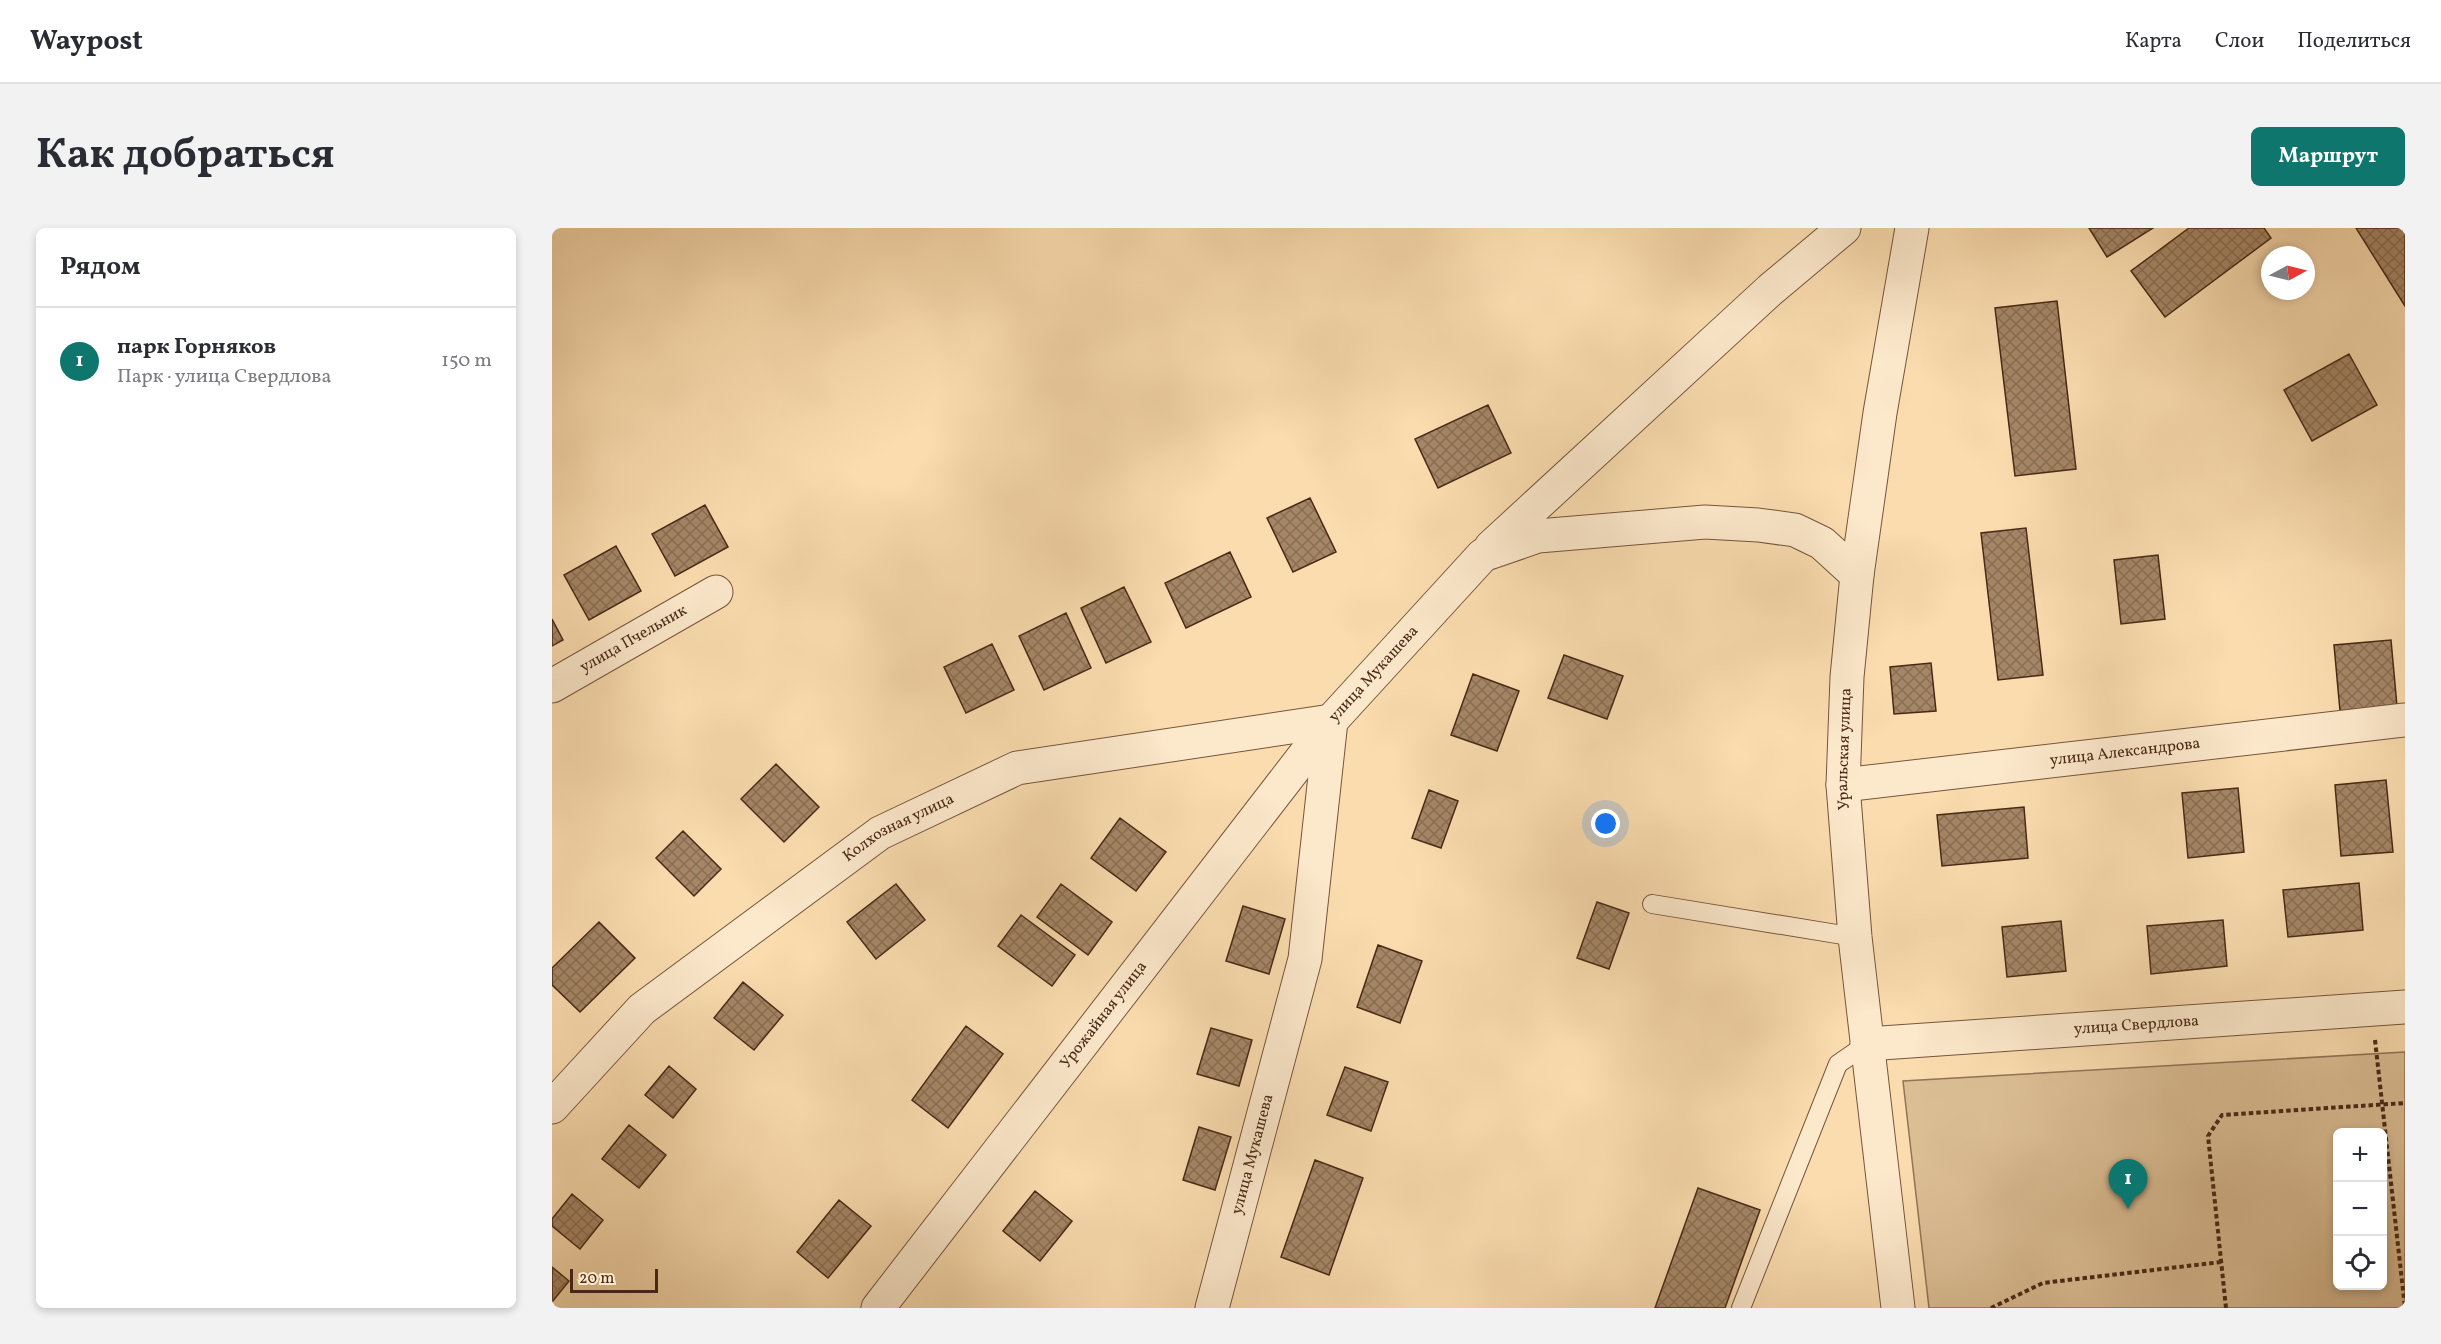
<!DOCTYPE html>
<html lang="ru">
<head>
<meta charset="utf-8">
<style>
	:root { --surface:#fff; --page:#f2f2f3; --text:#2b2b33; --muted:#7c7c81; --line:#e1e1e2; --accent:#0f766e }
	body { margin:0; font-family:Vollkorn,serif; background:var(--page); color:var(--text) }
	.controls { position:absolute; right:18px; bottom:18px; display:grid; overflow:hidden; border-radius:9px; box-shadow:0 3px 9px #0003 }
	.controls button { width:54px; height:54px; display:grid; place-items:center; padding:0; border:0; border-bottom:2px solid var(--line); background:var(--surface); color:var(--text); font:30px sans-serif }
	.compass { position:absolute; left:1709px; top:18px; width:54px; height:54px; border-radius:50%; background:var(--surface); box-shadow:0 3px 9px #0003; rotate:83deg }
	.scale { position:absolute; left:18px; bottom:15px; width:88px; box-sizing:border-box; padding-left:6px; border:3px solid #492916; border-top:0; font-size:16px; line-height:21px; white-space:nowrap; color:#492916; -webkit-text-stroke:4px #fce8cb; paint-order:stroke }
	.you { position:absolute; left:1054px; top:596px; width:21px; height:21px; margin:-15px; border:4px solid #fff; border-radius:50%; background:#1a73e8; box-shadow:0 0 0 9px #1a73e833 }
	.badge { display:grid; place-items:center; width:39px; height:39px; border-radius:50%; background:var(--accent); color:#fff; font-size:20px; font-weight:700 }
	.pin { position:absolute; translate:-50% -50px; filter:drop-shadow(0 2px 3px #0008) }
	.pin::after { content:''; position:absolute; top:32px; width:21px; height:18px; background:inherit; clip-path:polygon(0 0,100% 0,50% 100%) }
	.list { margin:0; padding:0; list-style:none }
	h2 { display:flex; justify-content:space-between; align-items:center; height:78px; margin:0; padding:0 24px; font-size:26px }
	h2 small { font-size:20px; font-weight:400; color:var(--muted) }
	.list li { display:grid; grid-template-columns:39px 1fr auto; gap:18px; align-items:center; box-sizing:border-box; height:108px; padding:0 24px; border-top:2px solid var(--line) }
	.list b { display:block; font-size:22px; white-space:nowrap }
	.list p { margin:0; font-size:20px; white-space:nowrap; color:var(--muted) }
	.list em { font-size:20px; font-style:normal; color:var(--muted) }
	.icon { flex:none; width:33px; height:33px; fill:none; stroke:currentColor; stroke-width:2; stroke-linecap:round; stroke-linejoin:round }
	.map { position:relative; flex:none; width:1853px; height:1080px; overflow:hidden; border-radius:9px }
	header { display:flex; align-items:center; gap:36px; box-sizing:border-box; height:84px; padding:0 30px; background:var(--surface); border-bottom:2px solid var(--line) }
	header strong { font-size:28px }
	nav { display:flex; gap:33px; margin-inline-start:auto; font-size:21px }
	.intro { display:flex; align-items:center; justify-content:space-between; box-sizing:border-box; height:144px; padding:0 36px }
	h1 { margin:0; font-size:42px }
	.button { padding:15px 27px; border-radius:9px; background:var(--accent); color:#fff; font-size:21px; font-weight:700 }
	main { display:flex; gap:36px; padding:0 36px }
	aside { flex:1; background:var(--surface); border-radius:9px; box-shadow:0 3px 9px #0003 }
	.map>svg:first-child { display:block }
	.green { fill:#dcbe95; stroke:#927456; stroke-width:1.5; fill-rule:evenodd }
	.building { fill:url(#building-cross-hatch); stroke:#492916; stroke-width:1.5 }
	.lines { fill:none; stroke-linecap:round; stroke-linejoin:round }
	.lane-casing { stroke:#75563c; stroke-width:20 }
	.street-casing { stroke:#75563c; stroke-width:35 }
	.path { stroke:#492916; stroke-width:4; stroke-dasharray:4.5 3; stroke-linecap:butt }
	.lane { stroke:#fce8cb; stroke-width:18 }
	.street { stroke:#fce8cb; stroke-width:33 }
	.labels { text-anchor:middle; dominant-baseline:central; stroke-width:4.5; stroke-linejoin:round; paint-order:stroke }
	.street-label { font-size:16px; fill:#492916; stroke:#fce8cb }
</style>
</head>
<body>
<header>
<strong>Waypost</strong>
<nav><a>Карта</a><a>Слои</a><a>Поделиться</a></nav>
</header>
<div class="intro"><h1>Как добраться</h1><a class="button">Маршрут</a></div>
<main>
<aside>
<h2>Рядом<small></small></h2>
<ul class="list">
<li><span class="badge">1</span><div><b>парк Горняков</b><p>Парк · улица Свердлова</p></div><em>150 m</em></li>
</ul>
</aside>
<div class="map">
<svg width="1853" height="1080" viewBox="0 0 1853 1080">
	<defs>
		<pattern id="building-cross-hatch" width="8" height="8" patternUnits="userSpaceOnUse" patternTransform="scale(1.5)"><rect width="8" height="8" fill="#a58666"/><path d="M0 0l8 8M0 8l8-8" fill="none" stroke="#886e53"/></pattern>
	</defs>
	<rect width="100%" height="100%" fill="#fadcaf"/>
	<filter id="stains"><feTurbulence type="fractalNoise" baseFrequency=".00333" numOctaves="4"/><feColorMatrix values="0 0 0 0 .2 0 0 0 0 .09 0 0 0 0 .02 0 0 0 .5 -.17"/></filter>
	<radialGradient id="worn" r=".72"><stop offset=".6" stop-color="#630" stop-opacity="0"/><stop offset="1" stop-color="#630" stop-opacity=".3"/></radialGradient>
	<!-- green -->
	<path class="green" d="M1853,824V1080H1377L1351,853ZM1786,904H1830V1058H1786Z"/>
	<!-- building -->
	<path class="building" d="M1537,0H1601L1555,29Z
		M1637,0H1712L1719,10L1613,89L1579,43Z
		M1804,0H1853V78Z
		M1505,73L1524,241L1463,248L1443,80Z
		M1797,126L1825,177L1760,213L1732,162Z
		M936,177L959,225L886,260L863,211Z
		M758,270L784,324L741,344L715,290Z
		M153,277L176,319L123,348L100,306Z
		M1474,300L1491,447L1446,452L1429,305Z
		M64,318L89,363L37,392L12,347Z
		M678,324L699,369L634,400L613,355Z
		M1606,327L1613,391L1569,396L1562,332Z
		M572,359L599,414L554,435L529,380Z
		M514,385L539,440L492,462L467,408Z
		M0,391L11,412L0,418Z
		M1839,412L1845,478L1788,483L1782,417Z
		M440,416L462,462L414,485L392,439Z
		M1012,427L1071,448L1055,491L996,470Z
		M1379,435L1384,483L1342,486L1338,439Z
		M921,446L967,463L945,523L899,507Z
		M224,536L267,579L232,614L189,571Z
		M1834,552L1841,624L1789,628L1783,557Z
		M1686,560L1692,624L1636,630L1630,565Z
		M877,562L906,573L889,620L860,610Z
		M1472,579L1476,630L1390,638L1385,587Z
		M568,590L614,624L584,663L539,630Z
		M131,603L169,641L142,668L104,630Z
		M1807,655L1811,702L1736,709L1731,662Z
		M344,656L373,692L324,731L295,694Z
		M509,656L560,694L536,727L485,689Z
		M1045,674L1077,685L1057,741L1025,730Z
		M691,678L733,691L717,746L674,733Z
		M469,687L523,727L500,758L446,718Z
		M1671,692L1675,738L1599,746L1595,698Z
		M1509,693L1514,743L1455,749L1450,699Z
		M47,694L83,730L28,784L0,757V740Z
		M826,717L870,733L848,795L805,779Z
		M191,754L231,787L202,822L162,790Z
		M414,798L451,826L396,900L360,872Z
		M659,800L700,812L687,858L645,846Z
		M117,838L144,861L121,890L93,867Z
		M793,839L836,854L819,903L775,887Z
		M77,897L114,927L87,960L50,931Z
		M647,899L679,909L663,962L631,952Z
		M763,932L811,950L777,1047L729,1029Z
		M1146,960L1208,982L1173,1080H1103Z
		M483,963L520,993L488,1033L451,1003Z
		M20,966L51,992L28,1021L0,998V991Z
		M287,972L319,998L276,1050L245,1024Z
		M0,1039L17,1053L0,1074Z"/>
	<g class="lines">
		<!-- lane casing -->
		<g class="lane-casing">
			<path id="lane" d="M1100,676L1303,709
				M1189,1080L1286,836L1315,816"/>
		</g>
		<!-- street casing -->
		<g class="street-casing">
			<g id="street">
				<path d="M939,319L1218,62L1292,0"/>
				<path id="s1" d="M0,458L164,364"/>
				<path id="s2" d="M1291,557L1853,492"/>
				<path id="s3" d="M1315,816L1853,779"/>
				<path id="s4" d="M0,879L90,781L328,605L465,540L779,493"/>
				<path id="s5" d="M326,1080L779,493"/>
				<path id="s6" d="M660,1080L753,731L779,493L931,327L986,308L1153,294L1206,297L1243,302L1270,315L1305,347"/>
				<path id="s7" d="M1346,1080L1303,709L1291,557L1295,449L1305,347L1328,185L1360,0"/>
			</g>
		</g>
		<!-- path -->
		<path class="path" d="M1823,812L1853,1080
			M1439,1080L1491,1055L1669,1034
			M1674,1080L1656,908L1670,887L1853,875"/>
		<!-- lane -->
		<use href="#lane" class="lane"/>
		<!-- street -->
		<use href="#street" class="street"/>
	</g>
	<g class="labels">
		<!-- street labels -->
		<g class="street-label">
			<text stroke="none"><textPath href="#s1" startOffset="94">улица Пчельник</textPath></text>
			<text stroke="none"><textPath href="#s6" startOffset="664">улица Мукашева</textPath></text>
			<text stroke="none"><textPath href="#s7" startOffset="562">Уральская улица</textPath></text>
			<text stroke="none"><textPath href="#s2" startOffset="284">улица Александрова</textPath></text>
			<text stroke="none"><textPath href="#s4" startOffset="448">Колхозная улица</textPath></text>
			<text stroke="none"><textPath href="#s5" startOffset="370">Урожайная улица</textPath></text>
			<text stroke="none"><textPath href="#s3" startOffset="270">улица Свердлова</textPath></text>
			<text stroke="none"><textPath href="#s6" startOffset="159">улица Мукашева</textPath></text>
		</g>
	</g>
	<rect width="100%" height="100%" filter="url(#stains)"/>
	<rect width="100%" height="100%" fill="url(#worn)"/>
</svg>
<div class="controls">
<button>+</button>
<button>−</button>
<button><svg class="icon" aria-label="locate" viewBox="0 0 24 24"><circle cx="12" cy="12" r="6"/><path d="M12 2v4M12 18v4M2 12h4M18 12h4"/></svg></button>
</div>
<svg class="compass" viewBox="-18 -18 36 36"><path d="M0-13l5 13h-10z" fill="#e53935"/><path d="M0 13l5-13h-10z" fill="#7c7c81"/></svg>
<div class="scale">20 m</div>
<div class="you"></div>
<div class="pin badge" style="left:1576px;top:981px">1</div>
</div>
</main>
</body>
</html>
